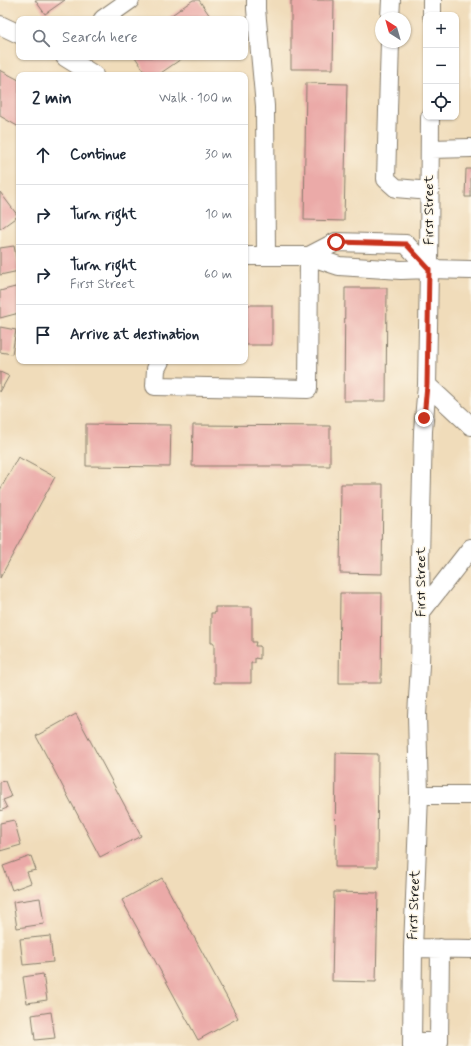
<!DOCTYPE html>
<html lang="en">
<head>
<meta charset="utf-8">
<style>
	:root { --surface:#fff; --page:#f2f2f3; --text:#1f2937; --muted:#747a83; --line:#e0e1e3 }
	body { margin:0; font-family:Mynerve,sans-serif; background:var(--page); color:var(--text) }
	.controls { position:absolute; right:12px; top:12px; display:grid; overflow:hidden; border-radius:8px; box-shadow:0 1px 3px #0004 }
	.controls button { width:36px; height:36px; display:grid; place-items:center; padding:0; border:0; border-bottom:1px solid var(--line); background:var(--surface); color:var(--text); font:20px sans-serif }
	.compass { position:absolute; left:375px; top:12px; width:36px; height:36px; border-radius:50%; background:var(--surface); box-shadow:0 1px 3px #0004; rotate:323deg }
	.stop { position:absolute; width:12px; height:12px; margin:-9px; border:3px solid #c8321e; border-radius:50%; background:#fff }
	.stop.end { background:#c8321e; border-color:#fff; box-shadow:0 1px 4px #0008 }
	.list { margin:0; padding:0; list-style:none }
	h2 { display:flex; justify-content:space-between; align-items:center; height:52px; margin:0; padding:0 16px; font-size:17px }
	h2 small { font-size:13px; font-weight:400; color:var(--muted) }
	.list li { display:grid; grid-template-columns:26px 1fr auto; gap:12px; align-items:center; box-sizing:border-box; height:60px; padding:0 16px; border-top:1px solid var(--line) }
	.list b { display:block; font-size:15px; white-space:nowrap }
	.list p { margin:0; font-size:13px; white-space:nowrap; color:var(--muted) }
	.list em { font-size:13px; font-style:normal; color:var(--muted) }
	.icon { flex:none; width:22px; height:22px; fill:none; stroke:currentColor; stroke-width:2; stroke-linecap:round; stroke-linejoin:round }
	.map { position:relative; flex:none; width:471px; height:1046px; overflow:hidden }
	.search { position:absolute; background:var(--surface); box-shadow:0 1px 3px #0004; left:16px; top:16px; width:232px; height:44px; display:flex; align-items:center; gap:10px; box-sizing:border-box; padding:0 14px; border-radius:8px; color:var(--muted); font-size:15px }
	.panel { position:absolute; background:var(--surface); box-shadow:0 1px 3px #0004; left:16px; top:72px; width:232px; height:292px; border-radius:8px }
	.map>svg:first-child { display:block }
	.building { fill:#ebaaa8 }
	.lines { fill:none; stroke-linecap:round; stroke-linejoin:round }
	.minor-casing { stroke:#867c6b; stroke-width:20 }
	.minor { stroke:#fff; stroke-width:18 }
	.route { stroke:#c8321e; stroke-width:5 }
	.labels { text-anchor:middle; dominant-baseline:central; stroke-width:3; stroke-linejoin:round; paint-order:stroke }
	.street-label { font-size:14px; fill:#1c1c1c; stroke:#fcf5e5 }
</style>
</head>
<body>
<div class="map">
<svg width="471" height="1046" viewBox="0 0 471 1046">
	<rect width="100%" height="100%" fill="#fcf5e5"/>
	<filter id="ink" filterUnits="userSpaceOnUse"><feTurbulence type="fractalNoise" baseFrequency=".025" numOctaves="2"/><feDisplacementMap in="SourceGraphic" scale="8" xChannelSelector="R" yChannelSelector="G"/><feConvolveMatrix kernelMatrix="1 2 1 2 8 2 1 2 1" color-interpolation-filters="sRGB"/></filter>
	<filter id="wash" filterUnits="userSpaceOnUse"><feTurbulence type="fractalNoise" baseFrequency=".012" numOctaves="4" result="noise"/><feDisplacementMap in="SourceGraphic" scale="16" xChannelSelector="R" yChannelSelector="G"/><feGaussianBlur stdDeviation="0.9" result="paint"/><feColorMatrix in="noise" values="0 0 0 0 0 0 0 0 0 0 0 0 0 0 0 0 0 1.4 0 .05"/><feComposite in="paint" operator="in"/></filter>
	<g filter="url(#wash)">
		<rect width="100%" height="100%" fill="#f0dcba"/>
		<g id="blocks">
			<!-- building -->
			<path class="building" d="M35,0H65L45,14Z
				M193,0H199L212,19H166Z
				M291,0H334L333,69H291Z
				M135,57H184L158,75H147Z
				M0,70L19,80V127L0,116Z
				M306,83L347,84L344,221L304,220Z
				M466,169H471V197H465Z
				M0,192L18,216L0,229Z
				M14,246L19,271L0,275V248Z
				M19,286V313L0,318V291Z
				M345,288H387L386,401H344Z
				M245,305H272V345H245Z
				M0,327L16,330L12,354L0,352Z
				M0,372L9,376L0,392Z
				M86,424L171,425L170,467L86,466Z
				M193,425L330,426V466H192Z
				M18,457L55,477L0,578V490Z
				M341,484H383L382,574L340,573Z
				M340,593H382L381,683H339Z
				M215,607H252V642H256L255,646H260V659L255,658V663H251V683H214V643H211V613H215Z
				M76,714L141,836L100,857L36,736Z
				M336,753L378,754L377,867H335Z
				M5,781L11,797L3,800L7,808L0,811V782Z
				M14,820L21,845L0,851V823Z
				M31,856L36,870L27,872L31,883L12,890L3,866Z
				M162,878L238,1018L198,1040L122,900Z
				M334,892L378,893L376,982L332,981Z
				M40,898L44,924L17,928L13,902Z
				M50,936L53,962L23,965L20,939Z
				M43,974L47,1000L27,1003L23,977Z
				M51,1012L55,1038L35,1040L32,1015Z"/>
		</g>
	</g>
	<g filter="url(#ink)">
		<use href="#blocks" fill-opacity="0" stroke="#867c6b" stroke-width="1"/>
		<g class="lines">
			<!-- minor casing -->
			<g class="minor-casing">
				<path id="minor" d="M256,0V9L265,106L266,256
					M432,15V0
					M390,18L391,0
					M103,19L130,0
					M0,25L19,34
					M390,42L386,179L396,188L430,191
					M65,57L94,75
					M430,149L471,148
					M429,269L406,244L336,242L309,256L339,266L401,270L429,269L471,270
					M160,361L156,369L155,386L308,389L309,256H245
					M427,385L471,426
					M421,612L471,548
					M419,795H471
					M413,948L471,949
					M412,1042H439L440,948
					M412,1046L413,948L419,795L417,715L420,665L421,612L420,558L423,431L427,385L429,269L430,117"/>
			</g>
			<!-- minor -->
			<use href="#minor" class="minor"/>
		</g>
	</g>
	<g class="lines" filter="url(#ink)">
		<!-- route -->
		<path class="route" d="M336,242L406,244L429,269L427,385L424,418"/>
	</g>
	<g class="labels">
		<!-- street labels -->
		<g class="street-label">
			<text transform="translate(429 210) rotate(-90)">First Street</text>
			<text transform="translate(421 582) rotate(-90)">First Street</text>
			<text transform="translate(414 905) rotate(-88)">First Street</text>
		</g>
	</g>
</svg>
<div class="controls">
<button>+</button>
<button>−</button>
<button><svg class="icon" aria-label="locate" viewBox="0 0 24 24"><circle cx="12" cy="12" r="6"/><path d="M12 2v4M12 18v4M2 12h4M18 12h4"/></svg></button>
</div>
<svg class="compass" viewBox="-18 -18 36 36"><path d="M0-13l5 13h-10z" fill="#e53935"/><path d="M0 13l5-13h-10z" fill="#747a83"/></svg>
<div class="stop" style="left:336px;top:242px"></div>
<div class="stop end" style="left:424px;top:418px"></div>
<div class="search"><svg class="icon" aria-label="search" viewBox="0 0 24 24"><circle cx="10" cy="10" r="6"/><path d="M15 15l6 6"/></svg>Search here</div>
<section class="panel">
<h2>2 min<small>Walk · 100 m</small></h2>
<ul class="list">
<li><svg class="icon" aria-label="ahead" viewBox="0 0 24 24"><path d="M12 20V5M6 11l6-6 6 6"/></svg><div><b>Continue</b></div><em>30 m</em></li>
<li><svg class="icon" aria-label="right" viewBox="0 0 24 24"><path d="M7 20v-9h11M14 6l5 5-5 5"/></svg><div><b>Turn right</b></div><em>10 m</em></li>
<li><svg class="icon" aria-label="right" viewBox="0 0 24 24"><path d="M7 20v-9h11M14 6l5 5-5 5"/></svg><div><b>Turn right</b><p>First Street</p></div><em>60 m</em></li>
<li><svg class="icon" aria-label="arrive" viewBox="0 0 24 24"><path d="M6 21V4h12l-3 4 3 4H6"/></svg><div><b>Arrive at destination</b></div></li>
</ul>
</section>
</div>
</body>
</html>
